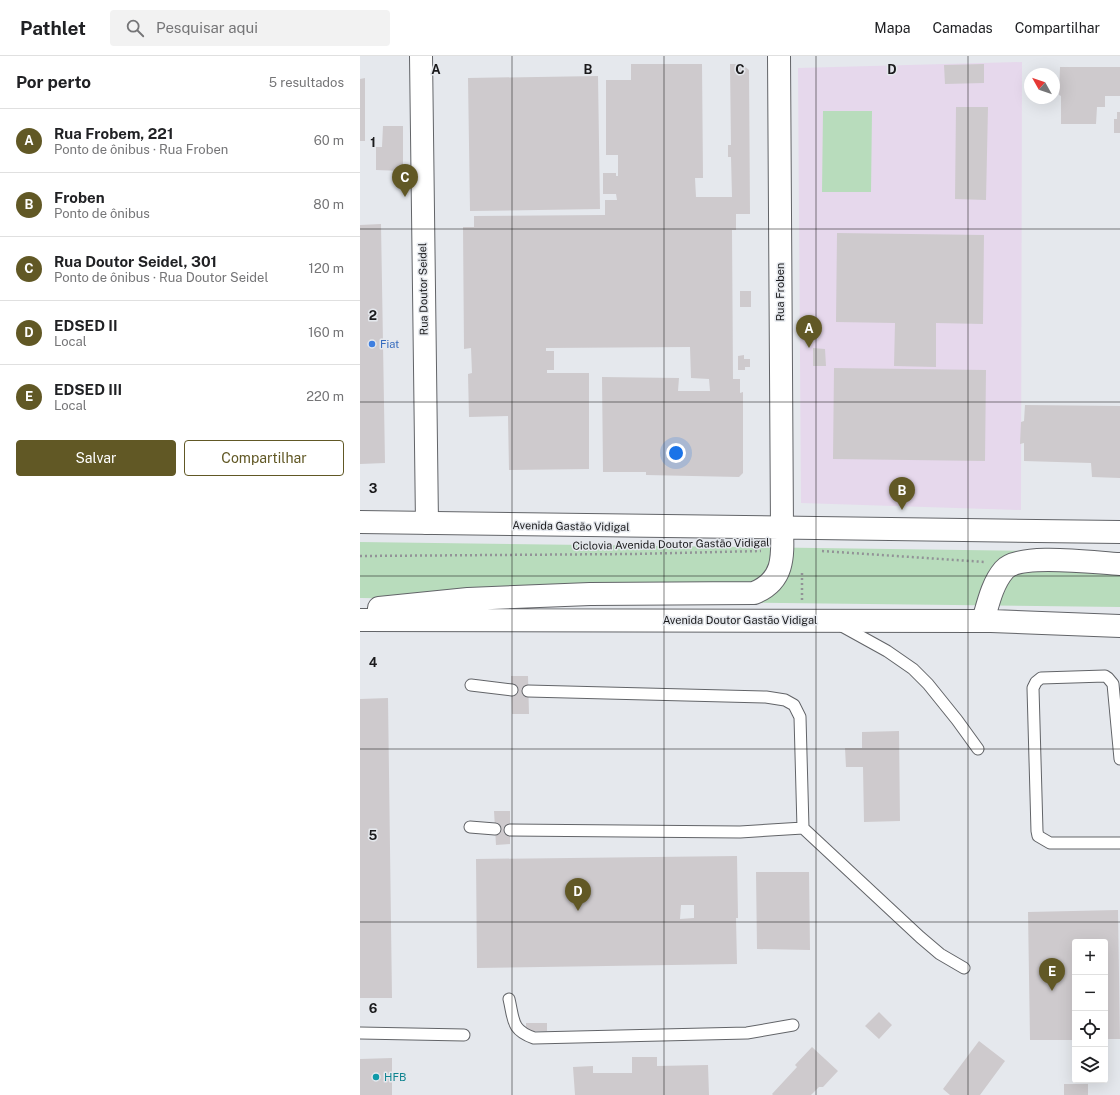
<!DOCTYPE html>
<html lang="pt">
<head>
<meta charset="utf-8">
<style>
	:root { --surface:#fff; --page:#f2f2f2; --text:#202124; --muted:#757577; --line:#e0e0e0; --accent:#615825 }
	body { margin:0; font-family:"Public Sans",sans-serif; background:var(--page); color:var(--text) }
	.controls { position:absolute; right:12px; bottom:12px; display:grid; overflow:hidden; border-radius:4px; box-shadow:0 4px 16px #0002 }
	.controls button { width:36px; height:36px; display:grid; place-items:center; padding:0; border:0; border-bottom:1px solid var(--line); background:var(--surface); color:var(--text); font:20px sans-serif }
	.compass { position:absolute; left:664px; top:12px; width:36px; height:36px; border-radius:50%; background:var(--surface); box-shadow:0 4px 16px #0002; rotate:310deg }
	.you { position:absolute; left:316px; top:397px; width:14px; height:14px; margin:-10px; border:3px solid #fff; border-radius:50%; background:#1a73e8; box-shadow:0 0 0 6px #1a73e833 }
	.badge { display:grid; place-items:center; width:26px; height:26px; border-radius:50%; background:var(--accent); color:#fff; font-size:13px; font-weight:700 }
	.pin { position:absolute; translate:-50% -33px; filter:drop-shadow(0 1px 2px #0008) }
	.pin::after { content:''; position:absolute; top:21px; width:14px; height:12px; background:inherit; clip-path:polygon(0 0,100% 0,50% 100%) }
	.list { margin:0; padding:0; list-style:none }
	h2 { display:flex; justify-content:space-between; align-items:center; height:52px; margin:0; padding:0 16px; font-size:17px }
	h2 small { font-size:13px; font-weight:400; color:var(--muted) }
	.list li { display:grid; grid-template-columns:26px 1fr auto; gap:12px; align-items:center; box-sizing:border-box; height:64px; padding:0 16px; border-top:1px solid var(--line) }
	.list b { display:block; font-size:15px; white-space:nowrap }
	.list p { margin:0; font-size:13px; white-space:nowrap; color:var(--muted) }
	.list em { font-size:13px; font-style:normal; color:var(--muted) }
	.actions { display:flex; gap:8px; padding:12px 16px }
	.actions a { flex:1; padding:9px 0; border:1px solid var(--accent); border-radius:4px; text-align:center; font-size:14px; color:var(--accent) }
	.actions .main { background:var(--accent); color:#fff }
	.icon { flex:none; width:22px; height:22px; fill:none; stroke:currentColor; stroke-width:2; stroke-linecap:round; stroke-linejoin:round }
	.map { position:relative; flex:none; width:760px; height:1039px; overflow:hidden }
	header { display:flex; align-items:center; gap:24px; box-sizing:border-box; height:56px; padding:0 20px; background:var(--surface); border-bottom:1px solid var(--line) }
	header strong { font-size:19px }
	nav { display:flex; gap:22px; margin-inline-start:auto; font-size:14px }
	.search { width:280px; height:36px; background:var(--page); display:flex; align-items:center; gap:10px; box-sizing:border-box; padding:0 14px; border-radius:4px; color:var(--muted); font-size:15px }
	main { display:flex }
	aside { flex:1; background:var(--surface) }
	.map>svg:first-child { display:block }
	.education { fill:#e6d8ec }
	.green { fill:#b8dcbc }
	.building { fill:#cecacd; fill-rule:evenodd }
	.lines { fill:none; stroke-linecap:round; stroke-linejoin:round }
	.service-casing { stroke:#626468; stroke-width:13 }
	.minor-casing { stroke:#626468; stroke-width:24 }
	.trunk-casing { stroke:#626468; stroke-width:24 }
	.path { stroke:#929397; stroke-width:2.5; stroke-dasharray:2 3; stroke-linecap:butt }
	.service { stroke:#fff; stroke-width:11 }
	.minor { stroke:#fff; stroke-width:22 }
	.trunk { stroke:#fff; stroke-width:22 }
	.grid { fill:none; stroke:#1a1a1c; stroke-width:1; stroke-opacity:0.55 }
	.shop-dot { fill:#3f7fe0; stroke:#e5e8ed; stroke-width:1.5 }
	.culture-dot { fill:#0f9aa8; stroke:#e5e8ed; stroke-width:1.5 }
	.labels { text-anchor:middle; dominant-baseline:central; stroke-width:3; stroke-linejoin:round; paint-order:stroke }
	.street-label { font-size:11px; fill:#1a1a1c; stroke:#e5e8ed }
	.shop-label { font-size:11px; fill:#366cbe; stroke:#e5e8ed; text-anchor:start }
	.culture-label { font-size:11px; fill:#0d838f; stroke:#e5e8ed; text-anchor:start }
	.grid-label { font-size:13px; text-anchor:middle; font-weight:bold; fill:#1a1a1c; stroke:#e5e8ed; stroke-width:3; stroke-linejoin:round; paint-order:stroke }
</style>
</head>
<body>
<header>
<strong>Pathlet</strong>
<div class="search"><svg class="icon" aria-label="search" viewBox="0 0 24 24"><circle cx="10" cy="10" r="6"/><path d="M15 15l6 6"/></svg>Pesquisar aqui</div>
<nav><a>Mapa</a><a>Camadas</a><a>Compartilhar</a></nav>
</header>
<main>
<aside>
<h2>Por perto<small>5 resultados</small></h2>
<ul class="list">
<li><span class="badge">A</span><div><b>Rua Frobem, 221</b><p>Ponto de ônibus · Rua Froben</p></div><em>60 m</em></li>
<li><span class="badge">B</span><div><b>Froben</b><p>Ponto de ônibus</p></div><em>80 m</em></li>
<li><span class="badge">C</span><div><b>Rua Doutor Seidel, 301</b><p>Ponto de ônibus · Rua Doutor Seidel</p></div><em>120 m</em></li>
<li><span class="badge">D</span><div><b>EDSED II</b><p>Local</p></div><em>160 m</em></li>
<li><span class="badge">E</span><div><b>EDSED III</b><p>Local</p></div><em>220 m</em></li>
</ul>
<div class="actions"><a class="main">Salvar</a><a>Compartilhar</a></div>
</aside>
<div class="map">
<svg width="760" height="1039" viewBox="0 0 760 1039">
	<rect width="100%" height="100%" fill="#e5e8ed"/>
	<!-- education -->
	<path class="education" d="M662,6L661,454L441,447L438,12Z"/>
	<!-- green -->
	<path class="green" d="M463,55H512L511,136H462Z
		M0,486L760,496V551L0,542Z"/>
	<!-- building -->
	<path class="building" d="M271,8H342L343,122H335L336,141H372L371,101H368V89H371L370,8H382L389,14L390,158H376V174H372L373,323H380V337L383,336V417L379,421L286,419V416H243L242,321L319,322L318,335H350L349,323L331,322L330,291L186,292V295H194V314H187V317H229V413L149,414L148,360L109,361L108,318L112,317L111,292L104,293L103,171H114V160L245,159V144H257L256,138H243V117H256V120H258V99H246V24H271Z
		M624,8V27L585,28L584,9Z
		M700,11H760V40H745V51H737L736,68H701V40L699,39Z
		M238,20L240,153L110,155L108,22Z
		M5,22V85H0V23Z
		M596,51H628L626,144L595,143Z
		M757,56H760V77H754V63H757Z
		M23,70H43V115L16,114V91H22Z
		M21,168L25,407L0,408V169Z
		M477,177L624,179L623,268L576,267V311L534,310L535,267L476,266Z
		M380,235H391V251H380Z
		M453,292L465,293L466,310H453Z
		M384,299V303H390V311H385V314H378V300Z
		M474,312L626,314L625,405L473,403Z
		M665,349L760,350V422L732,421L731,407L664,405V387L660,388L661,366L664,365Z
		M151,620H168L169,658H152Z
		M28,642L32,942H0V643Z
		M539,675L540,765L504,766L503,711H486L485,692H502V676Z
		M134,755H150V788L136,789Z
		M377,800L378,862H376L377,908L117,912L116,803ZM321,849H334V862L320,863Z
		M396,816H449L450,894L397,893Z
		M758,854L760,983H745V886H715V984H670L668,856Z
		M519,956L532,969L519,983L505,970Z
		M166,967H187V975H166Z
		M619,985L645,1005L620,1039H590L583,1033Z
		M452,991L478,1015L463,1031H459L451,1039H413L412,1038L437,1011L435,1009Z
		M272,1001H297V1010L348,1009L349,1039H215L213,1011L233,1010V1017H272Z
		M32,1002V1039H0V1003Z
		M704,1028H728V1039H704Z"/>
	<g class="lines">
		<!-- service casing -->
		<g class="service-casing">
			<path id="service" d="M480,569L527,595L553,613L568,628L597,664L618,693
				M111,629L152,634
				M760,703L753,628L748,622L745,620L681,622L676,626L673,632L677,775L678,780L690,787H760
				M110,771L135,773
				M443,772L560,881L580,898L604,912
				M150,774L380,776L443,772L440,661L434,649L425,644L406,641L168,635
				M149,943C154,964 151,974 174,982L387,977L433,969
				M0,977L104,979"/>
		</g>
		<!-- minor casing -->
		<g class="minor-casing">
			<path id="minor" d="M61,0L67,467
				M419,0L422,473"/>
		</g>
		<!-- trunk casing -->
		<g class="trunk-casing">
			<path id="trunk" d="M0,466L760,476
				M19,552L108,543L230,538L394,537C424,525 423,501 422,473
				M0,564L631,565L760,570
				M623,565C628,548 632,528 644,514C659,496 736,507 760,508"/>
		</g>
		<!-- path -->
		<path class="path" d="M462,495L625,506
			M0,500L273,498L401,495
			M442,544V515"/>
		<!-- service -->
		<use href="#service" class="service"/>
		<!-- minor -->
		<use href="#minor" class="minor"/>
		<!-- trunk -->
		<use href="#trunk" class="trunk"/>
	</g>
	<!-- grid -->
	<path class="grid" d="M152,0V1039M304,0V1039M456,0V1039M608,0V1039M0,173H760M0,346H760M0,520H760M0,693H760M0,866H760"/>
	<!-- markers -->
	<circle class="shop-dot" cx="12" cy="288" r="4"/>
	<circle class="culture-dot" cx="16" cy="1021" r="4"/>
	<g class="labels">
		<!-- street labels -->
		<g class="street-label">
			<text transform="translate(63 233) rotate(-91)">Rua Doutor Seidel</text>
			<text transform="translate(420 236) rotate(-90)">Rua Froben</text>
			<text transform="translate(211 470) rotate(1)">Avenida Gastão Vidigal</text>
			<text transform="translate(311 488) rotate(-1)">Ciclovia Avenida Doutor Gastão Vidigal</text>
			<text x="380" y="564">Avenida Doutor Gastão Vidigal</text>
		</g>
		<!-- shop labels -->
		<g class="shop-label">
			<text x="20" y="288">Fiat</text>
		</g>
		<!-- culture labels -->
		<g class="culture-label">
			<text x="24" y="1021">HFB</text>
		</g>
	</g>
	<g class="grid-label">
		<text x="76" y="18">A</text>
		<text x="228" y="18">B</text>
		<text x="380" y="18">C</text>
		<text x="532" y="18">D</text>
		<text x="13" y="91">1</text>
		<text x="13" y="264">2</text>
		<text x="13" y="437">3</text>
		<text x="13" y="611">4</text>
		<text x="13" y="784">5</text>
		<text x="13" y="957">6</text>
	</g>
</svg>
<div class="controls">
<button>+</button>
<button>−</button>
<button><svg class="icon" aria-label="locate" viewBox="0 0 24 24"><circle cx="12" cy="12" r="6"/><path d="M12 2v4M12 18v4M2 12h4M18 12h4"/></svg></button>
<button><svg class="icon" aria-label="layers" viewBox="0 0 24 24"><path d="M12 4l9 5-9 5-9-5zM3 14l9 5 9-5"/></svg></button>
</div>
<svg class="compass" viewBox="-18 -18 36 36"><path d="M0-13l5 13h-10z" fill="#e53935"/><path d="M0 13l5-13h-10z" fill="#757577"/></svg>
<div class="you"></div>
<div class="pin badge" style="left:449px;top:292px">A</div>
<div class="pin badge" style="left:542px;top:454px">B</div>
<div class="pin badge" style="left:45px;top:141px">C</div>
<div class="pin badge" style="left:218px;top:855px">D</div>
<div class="pin badge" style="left:692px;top:935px">E</div>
</div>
</main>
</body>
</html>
